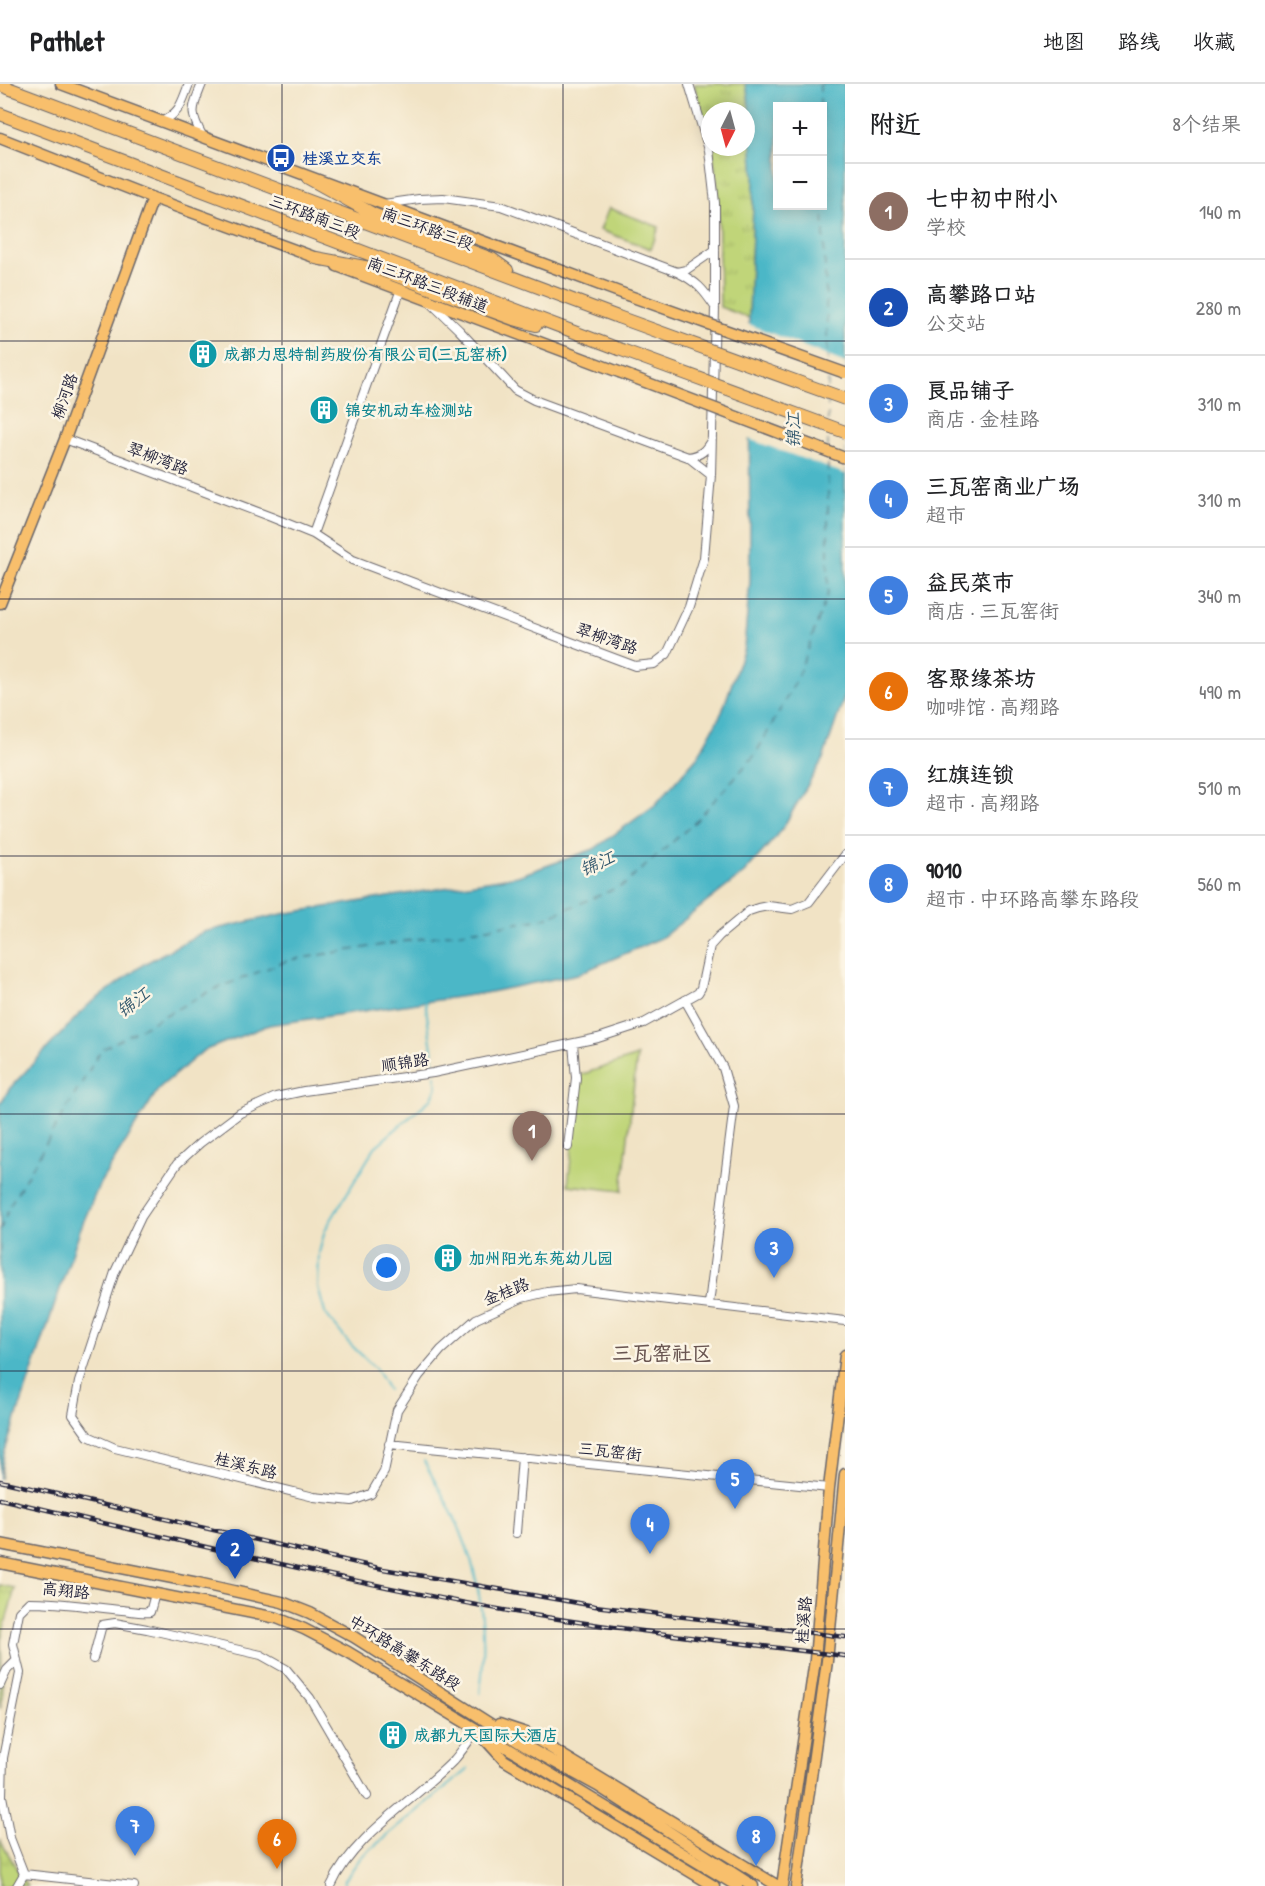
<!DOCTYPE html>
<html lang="zh">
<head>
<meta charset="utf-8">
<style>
	:root { --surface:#fff; --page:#f6f6f6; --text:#202124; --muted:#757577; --line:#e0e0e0; --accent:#1a73e8 }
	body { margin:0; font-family:"Patrick Hand","LXGW WenKai TC",sans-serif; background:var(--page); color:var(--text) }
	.controls { position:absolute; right:18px; top:18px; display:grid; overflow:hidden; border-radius:0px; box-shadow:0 3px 15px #0003 }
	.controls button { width:54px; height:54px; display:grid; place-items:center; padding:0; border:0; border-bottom:2px solid var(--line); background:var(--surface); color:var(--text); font:30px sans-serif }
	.compass { position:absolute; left:701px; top:18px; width:54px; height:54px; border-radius:50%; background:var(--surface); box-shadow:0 3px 15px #0003; rotate:186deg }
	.you { position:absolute; left:387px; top:1184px; width:21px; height:21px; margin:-15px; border:4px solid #fff; border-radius:50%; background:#1a73e8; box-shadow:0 0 0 9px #1a73e833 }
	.badge { display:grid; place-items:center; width:39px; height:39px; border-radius:50%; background:var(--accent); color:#fff; font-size:20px; font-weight:700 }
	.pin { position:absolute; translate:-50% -50px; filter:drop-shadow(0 2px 3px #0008) }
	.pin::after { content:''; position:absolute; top:32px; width:21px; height:18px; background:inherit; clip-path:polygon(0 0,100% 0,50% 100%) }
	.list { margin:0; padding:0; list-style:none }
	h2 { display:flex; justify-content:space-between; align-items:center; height:78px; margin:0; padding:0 24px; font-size:26px }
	h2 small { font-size:20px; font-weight:400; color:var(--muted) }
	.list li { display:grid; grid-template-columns:39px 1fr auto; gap:18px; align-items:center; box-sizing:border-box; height:96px; padding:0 24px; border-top:2px solid var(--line) }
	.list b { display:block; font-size:22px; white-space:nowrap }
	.list p { margin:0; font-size:20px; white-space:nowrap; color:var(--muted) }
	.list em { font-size:20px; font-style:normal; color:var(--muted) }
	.map { position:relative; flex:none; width:845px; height:1802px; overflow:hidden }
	header { display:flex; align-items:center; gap:36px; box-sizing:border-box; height:84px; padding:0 30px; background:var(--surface); border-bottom:2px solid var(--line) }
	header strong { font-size:28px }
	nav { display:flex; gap:33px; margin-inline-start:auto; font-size:21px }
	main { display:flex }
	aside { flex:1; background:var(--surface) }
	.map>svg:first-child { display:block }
	.grass { fill:url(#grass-tufts); stroke:#717c5a; stroke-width:1.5 }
	.pitch { fill:#c0d579; stroke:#717c5a; stroke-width:1.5 }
	.water { fill:#4bb7c7; stroke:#366c81; stroke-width:1.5; fill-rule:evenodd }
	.pier { fill:#f1e3c5 }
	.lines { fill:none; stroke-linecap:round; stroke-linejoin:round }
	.stream { stroke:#4bb7c7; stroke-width:2 }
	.ferry { stroke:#30566c; stroke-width:1.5; stroke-dasharray:8 6; stroke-linecap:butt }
	.minor-casing { stroke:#6a666b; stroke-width:10 }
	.major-casing { stroke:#6a666b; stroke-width:13 }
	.highway-casing { stroke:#6a666b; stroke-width:14 }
	.minor { stroke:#fff; stroke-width:8 }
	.major { stroke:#f8bf6c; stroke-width:10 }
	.highway { stroke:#f8bf6c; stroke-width:12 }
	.rail-casing { stroke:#22223b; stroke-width:4.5 }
	.rail { stroke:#fcf5e5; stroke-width:2; stroke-dasharray:7; stroke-linecap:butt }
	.major-bridge-casing { stroke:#6a666b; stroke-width:13; stroke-linecap:butt }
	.highway-bridge-casing { stroke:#6a666b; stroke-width:14; stroke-linecap:butt }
	.major-bridge { stroke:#f8bf6c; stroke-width:10 }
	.highway-bridge { stroke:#f8bf6c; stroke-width:12 }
	.grid { fill:none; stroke:#22223b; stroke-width:1.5; stroke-opacity:0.55 }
	.labels { text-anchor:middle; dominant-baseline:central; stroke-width:5; stroke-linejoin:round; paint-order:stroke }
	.transit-label { font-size:16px; font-weight:bold; fill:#164399; stroke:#fcf5e5; text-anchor:start }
	.street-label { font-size:16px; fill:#22223b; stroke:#fcf5e5 }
	.culture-label { font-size:16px; font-weight:bold; fill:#0d838f; stroke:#fcf5e5; text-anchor:start }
	.water-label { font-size:18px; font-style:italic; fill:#30566c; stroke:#fcf5e5 }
	.quarter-label { font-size:20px; font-weight:bold; fill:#695551; stroke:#fcf5e5 }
</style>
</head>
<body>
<header>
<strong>Pathlet</strong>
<nav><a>地图</a><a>路线</a><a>收藏</a></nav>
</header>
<main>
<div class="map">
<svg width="845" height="1802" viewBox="0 0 845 1802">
	<defs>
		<pattern id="grass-tufts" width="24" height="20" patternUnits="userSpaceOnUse" patternTransform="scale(1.5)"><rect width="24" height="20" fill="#c0d579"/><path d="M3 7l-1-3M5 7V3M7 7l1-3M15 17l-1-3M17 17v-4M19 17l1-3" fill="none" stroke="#a5b76a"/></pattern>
	</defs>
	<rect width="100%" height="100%" fill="#fcf5e5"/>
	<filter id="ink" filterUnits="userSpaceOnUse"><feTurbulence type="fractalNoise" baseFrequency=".0167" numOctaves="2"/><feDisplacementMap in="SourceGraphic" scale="12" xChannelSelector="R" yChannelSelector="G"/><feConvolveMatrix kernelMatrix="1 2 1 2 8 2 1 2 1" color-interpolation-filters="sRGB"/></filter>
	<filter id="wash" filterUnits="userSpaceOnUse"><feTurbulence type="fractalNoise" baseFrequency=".008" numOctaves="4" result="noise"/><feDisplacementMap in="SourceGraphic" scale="24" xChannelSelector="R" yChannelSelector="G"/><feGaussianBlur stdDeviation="1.35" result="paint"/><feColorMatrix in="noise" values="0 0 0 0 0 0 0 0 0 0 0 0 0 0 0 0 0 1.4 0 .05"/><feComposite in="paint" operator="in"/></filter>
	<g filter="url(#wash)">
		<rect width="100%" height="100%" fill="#f1e3c5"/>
		<!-- grass -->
		<path class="grass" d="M694,0H745L748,11L754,94L749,234L720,223L718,105L712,63H746V27H710V55Z
			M0,1501L15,1504L1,1555L3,1613L0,1625Z
			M0,1756L27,1802H0Z"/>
		<!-- pitch -->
		<path class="pitch" d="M609,124L659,143L651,165L600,146Z
			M637,972L622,1107L568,1101L580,991Z"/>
		<!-- water -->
		<path class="water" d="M745,0H845V611L823,675L781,747L744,789L661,854L578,890L485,909L269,941L203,967L159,1004L100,1099L80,1146L4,1370L0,1395V1020L10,1004L87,922L144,880L203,848L282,830L518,792L594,765L655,721L698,672L722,628L744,564L750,497L749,234L754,94L748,11ZM778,22H822V122H778Z"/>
		<!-- pier -->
		<path class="pier" d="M746,239L845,279V390L746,354Z"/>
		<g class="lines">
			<!-- stream -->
			<path class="stream" d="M425,917L435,986
				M388,1306L376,1285L348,1258L325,1229L318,1203L319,1169L325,1146L375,1063L431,1015L437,1003L435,991
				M424,1377C436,1400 450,1423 460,1446C482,1497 488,1554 480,1609
				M344,1802L345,1796L361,1773L468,1685"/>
			<!-- ferry -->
			<path class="ferry" d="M820,0V22
				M822,91L828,277
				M828,304V288
				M828,337V315
				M828,364V348
				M0,1147L10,1121L101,966L210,907L289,876L543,835L624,801L695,738L755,671L796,597L828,509V372"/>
		</g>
	</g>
	<g filter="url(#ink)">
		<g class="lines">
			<!-- minor casing -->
			<g class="minor-casing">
				<path id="minor" d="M202,0C192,25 189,28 203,53
					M161,38C181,28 181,20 189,0
					M384,120L419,115L443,114L501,122L677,188L686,186L715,166
					M677,188C697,198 703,205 715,223
					M431,219L459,246L515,306L534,316L688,373L711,391
					M65,355L271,433L313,450L353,476L635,582L654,580L667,570L689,523L704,474L711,391L715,223V119L709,66L689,0
					M688,373C702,371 705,367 712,355
					M313,450L401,205
					M845,771L809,818L792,825L768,822L758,824L749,827L719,852L710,862L701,904L698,909L644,939L598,954L433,989L304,1007L276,1013L240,1029L200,1059L177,1080L141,1133L115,1188L79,1298L73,1331L88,1352L115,1364L314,1413L352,1417L371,1410L384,1388L397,1326L419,1292L441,1266L476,1235L522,1214L547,1208L576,1205L845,1237
					M685,916L723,984L734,1022L709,1220
					M568,1063L576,994L573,960
					M389,1360L829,1404
					M516,1449L522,1373
					M93,1575L102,1541L115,1539L147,1545L261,1571L286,1585L310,1614L367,1712
					M0,1601L7,1586L17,1576
					M17,1802L24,1790
					M134,1802L24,1790L10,1754L2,1712L3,1674L20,1589L13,1560L19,1528L29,1518C60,1518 91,1523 122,1526C132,1527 141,1529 150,1528L155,1510
					M331,1802C354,1751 415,1716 454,1676C462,1667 469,1656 477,1646"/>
			</g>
			<!-- major casing -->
			<g class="major-casing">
				<path id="major" d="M61,0C250,71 439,141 627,211
					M0,54L153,114L322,176
					M337,182L619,288
					M0,519L65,355L153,114
					M0,1460L198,1499L282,1518L310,1529L354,1553L525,1662L598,1702L753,1802
					M0,1479L277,1534L304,1545L348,1568L737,1802
					M499,1640L526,1649L778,1802
					M483,1653L504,1676L714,1802
					M782,1802L815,1576L829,1404L845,1271
					M796,1802L827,1577L845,1390"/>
			</g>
			<!-- highway casing -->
			<g class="highway-casing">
				<path id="highway" d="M0,1L618,233
					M0,30L619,265
					M308,94L373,130L492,175L507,186
					M316,174L381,186L514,235L536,241"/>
			</g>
			<!-- minor -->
			<use href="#minor" class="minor"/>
			<!-- major -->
			<use href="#major" class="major"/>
			<!-- highway -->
			<use href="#highway" class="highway"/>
			<!-- rail casing -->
			<g class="rail-casing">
				<path id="rail" d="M0,1397L383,1485L595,1522L845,1553
					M0,1415C169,1454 338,1496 509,1527C620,1546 733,1558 845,1572"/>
			</g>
			<!-- rail -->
			<use href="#rail" class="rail"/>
			<!-- major-bridge casing -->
			<g class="major-bridge-casing">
				<path id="major-bridge" d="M627,211L845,289
					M619,288L845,374"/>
			</g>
			<!-- highway-bridge casing -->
			<g class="highway-bridge-casing">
				<path id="highway-bridge" d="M618,233L845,315
					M619,265L845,348"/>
			</g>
			<!-- major-bridge -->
			<use href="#major-bridge" class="major-bridge"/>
			<!-- highway-bridge -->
			<use href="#highway-bridge" class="highway-bridge"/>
		</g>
	</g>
	<!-- grid -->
	<path class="grid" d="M282,0V1802M563,0V1802M0,257H845M0,515H845M0,772H845M0,1030H845M0,1287H845M0,1545H845"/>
	<!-- icons -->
	<defs>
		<g id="bus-disc" transform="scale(1.5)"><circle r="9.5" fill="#1a4fb4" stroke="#fcf5e5"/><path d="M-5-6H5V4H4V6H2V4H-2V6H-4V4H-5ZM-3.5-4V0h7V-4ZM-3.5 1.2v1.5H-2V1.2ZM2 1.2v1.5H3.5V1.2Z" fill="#fff"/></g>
		<g id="building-disc" transform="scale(1.5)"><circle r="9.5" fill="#0f9aa8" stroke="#fcf5e5"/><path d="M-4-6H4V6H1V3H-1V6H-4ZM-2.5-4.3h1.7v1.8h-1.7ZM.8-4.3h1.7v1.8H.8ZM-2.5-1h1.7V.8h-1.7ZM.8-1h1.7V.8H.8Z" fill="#fff"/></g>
	</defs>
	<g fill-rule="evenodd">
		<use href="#bus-disc" x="281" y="74"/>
		<use href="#building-disc" x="203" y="270"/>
		<use href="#building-disc" x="324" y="326"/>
		<use href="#building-disc" x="448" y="1174"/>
		<use href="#building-disc" x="393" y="1651"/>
	</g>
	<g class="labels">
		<!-- transit labels -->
		<g class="transit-label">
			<text x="302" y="74">桂溪立交东</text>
		</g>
		<!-- street labels -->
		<g class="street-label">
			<text transform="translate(315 132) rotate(21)">三环路南三段</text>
			<text transform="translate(428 144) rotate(20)">南三环路三段</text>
			<text transform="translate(428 200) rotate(21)">南三环路三段辅道</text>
			<text transform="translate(64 312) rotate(-70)">柳河路</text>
			<text transform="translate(158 374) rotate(21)">翠柳湾路</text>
			<text transform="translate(607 554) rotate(19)">翠柳湾路</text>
			<text transform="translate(405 978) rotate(-8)">顺锦路</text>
			<text transform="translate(506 1207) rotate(-21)">金桂路</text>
			<text transform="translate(610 1367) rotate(6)">三瓦窑街</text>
			<text transform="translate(246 1381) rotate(14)">桂溪东路</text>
			<text transform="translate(66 1506) rotate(6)">高翔路</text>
			<text transform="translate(803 1536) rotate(-85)">桂溪路</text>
			<text transform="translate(405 1568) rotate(32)">中环路高攀东路段</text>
		</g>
		<!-- culture labels -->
		<g class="culture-label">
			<text x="224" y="270">成都力思特制药股份有限公司(三瓦窑桥)</text>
			<text x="345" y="326">锦安机动车检测站</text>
			<text x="469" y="1174">加州阳光东苑幼儿园</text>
			<text x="414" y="1651">成都九天国际大酒店</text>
		</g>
		<!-- water labels -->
		<g class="water-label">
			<text transform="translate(793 346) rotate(-91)">锦江</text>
			<text transform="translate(597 779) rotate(-25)">锦江</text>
			<text transform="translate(133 918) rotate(-38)">锦江</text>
		</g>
		<!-- quarter labels -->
		<g class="quarter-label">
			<text x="662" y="1268">三瓦窑社区</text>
		</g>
	</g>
</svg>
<div class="controls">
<button>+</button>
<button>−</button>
</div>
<svg class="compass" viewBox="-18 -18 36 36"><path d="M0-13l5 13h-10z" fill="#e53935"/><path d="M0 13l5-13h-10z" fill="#757577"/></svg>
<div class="you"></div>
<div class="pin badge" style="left:532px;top:1077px;background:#8d6e63">1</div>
<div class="pin badge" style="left:235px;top:1495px;background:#1a4fb4">2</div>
<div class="pin badge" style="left:774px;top:1194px;background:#3f7fe0">3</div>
<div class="pin badge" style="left:650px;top:1470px;background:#3f7fe0">4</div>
<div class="pin badge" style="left:735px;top:1425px;background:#3f7fe0">5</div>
<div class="pin badge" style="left:277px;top:1785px;background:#e8710a">6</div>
<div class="pin badge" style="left:135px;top:1772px;background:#3f7fe0">7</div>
<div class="pin badge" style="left:756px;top:1782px;background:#3f7fe0">8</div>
</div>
<aside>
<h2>附近<small>8个结果</small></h2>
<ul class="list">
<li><span class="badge" style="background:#8d6e63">1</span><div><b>七中初中附小</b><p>学校</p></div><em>140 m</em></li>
<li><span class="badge" style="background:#1a4fb4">2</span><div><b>高攀路口站</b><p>公交站</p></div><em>280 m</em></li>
<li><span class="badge" style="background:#3f7fe0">3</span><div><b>良品铺子</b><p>商店 · 金桂路</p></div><em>310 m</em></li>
<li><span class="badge" style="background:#3f7fe0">4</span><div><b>三瓦窑商业广场</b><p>超市</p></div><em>310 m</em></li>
<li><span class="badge" style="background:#3f7fe0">5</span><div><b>益民菜市</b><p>商店 · 三瓦窑街</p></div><em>340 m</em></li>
<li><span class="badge" style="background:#e8710a">6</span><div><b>客聚缘茶坊</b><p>咖啡馆 · 高翔路</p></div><em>490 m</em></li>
<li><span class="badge" style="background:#3f7fe0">7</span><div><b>红旗连锁</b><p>超市 · 高翔路</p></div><em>510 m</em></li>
<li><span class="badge" style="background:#3f7fe0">8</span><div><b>9010</b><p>超市 · 中环路高攀东路段</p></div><em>560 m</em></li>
</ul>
</aside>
</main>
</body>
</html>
